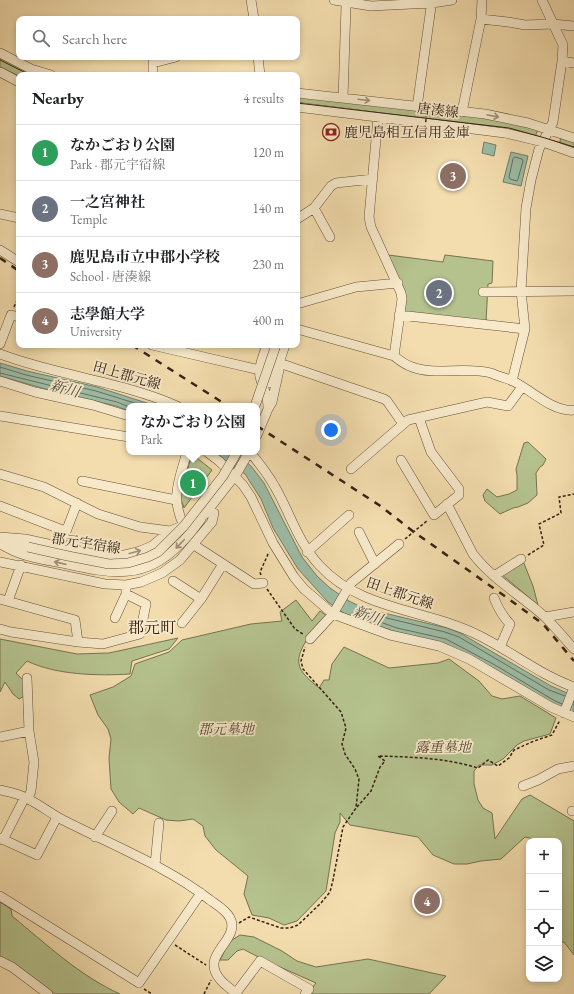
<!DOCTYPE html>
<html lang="en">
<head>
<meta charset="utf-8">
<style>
	:root { --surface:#fff; --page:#f2f2f2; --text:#202124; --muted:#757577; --line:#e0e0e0; --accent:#d93025 }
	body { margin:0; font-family:"EB Garamond","Noto Serif JP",serif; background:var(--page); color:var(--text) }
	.controls { position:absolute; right:12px; bottom:12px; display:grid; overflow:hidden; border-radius:8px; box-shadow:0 2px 6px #0003 }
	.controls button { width:36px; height:36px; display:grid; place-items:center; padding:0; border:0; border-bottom:1px solid var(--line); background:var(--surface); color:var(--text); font:20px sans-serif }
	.you { position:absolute; left:331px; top:430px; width:14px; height:14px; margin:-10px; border:3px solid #fff; border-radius:50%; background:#1a73e8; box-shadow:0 0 0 6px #1a73e833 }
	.badge { display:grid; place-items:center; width:26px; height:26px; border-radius:50%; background:var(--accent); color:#fff; font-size:13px; font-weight:700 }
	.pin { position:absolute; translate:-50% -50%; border:2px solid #fff; box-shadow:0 1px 4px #0006 }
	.popup { position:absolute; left:126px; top:403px; width:134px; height:52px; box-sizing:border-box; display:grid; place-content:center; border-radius:8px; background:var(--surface); filter:drop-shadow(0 1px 3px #0005); font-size:13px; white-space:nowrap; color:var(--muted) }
	.popup b { font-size:15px; color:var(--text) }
	.popup::after { content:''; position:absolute; left:50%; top:100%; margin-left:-8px; border:8px solid transparent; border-top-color:var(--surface) }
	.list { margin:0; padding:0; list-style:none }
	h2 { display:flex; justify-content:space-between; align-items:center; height:52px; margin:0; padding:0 16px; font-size:17px }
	h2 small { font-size:13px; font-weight:400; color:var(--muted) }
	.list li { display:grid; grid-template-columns:26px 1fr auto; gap:12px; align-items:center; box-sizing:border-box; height:56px; padding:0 16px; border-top:1px solid var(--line) }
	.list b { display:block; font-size:15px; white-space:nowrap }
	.list p { margin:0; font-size:13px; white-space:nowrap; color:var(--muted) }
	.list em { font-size:13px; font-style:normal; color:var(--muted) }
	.icon { flex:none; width:22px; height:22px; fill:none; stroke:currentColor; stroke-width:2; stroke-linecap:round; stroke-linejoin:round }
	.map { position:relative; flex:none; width:574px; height:994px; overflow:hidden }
	.search { position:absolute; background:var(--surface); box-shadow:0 2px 6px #0003; left:16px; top:16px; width:284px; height:44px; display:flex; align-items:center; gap:10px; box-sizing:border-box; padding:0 14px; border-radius:8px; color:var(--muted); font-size:15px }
	.panel { position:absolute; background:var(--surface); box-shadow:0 2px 6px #0003; left:16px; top:72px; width:284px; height:276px; border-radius:8px }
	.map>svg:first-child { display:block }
	.green { fill:#b5c28e; stroke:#767251 }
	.water { fill:#9dbda6; stroke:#747f6c }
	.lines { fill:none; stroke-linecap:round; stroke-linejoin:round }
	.shore { stroke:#6a6f5d; stroke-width:1 }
	.minor-casing { stroke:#66503a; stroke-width:10 }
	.path { stroke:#372114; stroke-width:1.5; stroke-dasharray:3 2; stroke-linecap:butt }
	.minor { stroke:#f7e9ca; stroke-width:9 }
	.tram { stroke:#372114; stroke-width:1 }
	.rail { stroke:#372114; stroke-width:2.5; stroke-dasharray:7 7; stroke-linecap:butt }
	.minor-bridge-casing { stroke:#66503a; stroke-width:10; stroke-linecap:butt }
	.path-bridge { stroke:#372114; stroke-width:1.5; stroke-dasharray:3 2; stroke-linecap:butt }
	.minor-bridge { stroke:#f7e9ca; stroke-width:9 }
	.oneway { stroke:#a18f78 }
	.labels { text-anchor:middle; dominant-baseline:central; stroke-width:3.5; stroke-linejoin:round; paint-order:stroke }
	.street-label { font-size:14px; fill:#372114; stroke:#f7e9ca }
	.poi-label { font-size:14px; fill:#372114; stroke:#f7e9ca; text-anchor:start }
	.park-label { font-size:14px; font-style:italic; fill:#564932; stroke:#f7e9ca }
	.water-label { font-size:15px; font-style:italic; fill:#565040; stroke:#f7e9ca }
	.quarter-label { font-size:16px; fill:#372114; stroke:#f7e9ca }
</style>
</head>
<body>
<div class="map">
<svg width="574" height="994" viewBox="0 0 574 994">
	<rect width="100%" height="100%" fill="#f3ddae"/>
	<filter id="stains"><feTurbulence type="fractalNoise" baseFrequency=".005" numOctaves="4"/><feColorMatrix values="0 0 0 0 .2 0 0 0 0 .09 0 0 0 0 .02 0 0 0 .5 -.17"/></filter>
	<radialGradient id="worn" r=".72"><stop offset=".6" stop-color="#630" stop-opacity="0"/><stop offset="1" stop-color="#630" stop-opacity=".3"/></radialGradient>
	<!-- green -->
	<path class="green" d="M0,58L37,75H19V76L0,67Z
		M297,96L494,119L538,129L535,137L297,104Z
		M561,137L574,141V150L559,145Z
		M388,255L443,262L445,255L493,261L492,283L488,284L486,322L405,315Z
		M528,442L546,459L543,465L540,467L536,473L537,495L528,503L518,507L513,508L500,514L485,501L483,495L487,489L497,497L509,494L517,490V475L516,469L524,443Z
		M192,454L212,470L184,508L180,496Z
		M523,561L533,586L538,605L501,574Z
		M296,600L312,621L320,611L327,616C317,627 296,648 299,664C300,673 312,682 319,688L324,680H329L332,664L344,647L389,668L438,663L449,659L479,681L492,696L502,699L520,696L556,718L550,734L524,741L517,745L503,759L492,765H479L474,771V784L478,800L483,808L492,813L495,839L522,799L530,795L574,821V955L564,942H559V841H542L525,837L501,859L481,861L467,864H454L433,855L418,837L350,825L340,813V822L335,833L326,891L297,921L284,925L269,918L252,915L244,894L248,876L216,850L205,836L203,826L193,819L179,821L166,820L139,808L133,814L119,802L111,789L109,758L111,739L108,729L98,715L90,695L113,687L131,676L135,664L169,652L182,640L251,624L282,621L280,612Z
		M178,638L169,649L132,661L130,674C98,676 56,675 27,661L16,673L28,685V694L19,699L13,694L5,682L0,692V639L77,654L109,653Z
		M0,902L11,909L12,916C46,944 80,976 120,994H55L19,968L0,957Z
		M240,935L254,937L282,951L297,961L316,967L368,959L446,976L429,994H308L316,983L262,959L243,949L237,951L228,960H220L229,942Z"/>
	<!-- water -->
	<path class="water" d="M484,142L496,145L494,156L482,153Z
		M511,152L528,156L521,186L503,182Z
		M0,363L27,371L97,387L156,406H129V411L116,406L42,388L0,376Z
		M213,452H234L251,466L264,483L302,557L317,576L330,588L349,601L363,608L447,628L460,633L551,686L574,696V713L553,705L493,668L444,643L396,632L345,614L328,602L298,569L273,528L261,499L245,474Z"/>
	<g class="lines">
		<!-- shore -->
		<path class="shore" d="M515,157L522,159L523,161L518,179L517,181L510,179L509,177L513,159Z
			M0,367L26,375L96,391L144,406
			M0,373L117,402L129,407
			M562,704L555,701L495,665L446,639L397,628L369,618L368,615L370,614L445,632L459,637L549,690L565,696"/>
		<!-- minor casing -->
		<g class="minor-casing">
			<path id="minor" d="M251,0L254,19
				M334,0L371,6L432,3L452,0
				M481,19L508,22L525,25L553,24L574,26
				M0,53L31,69L51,75
				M258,57L260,75
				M562,61L574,63
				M0,72L19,82
				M153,75V63L176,57
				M297,93L485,114L528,123L574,138
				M343,98L346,6L344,0
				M297,107L505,133L543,142L574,153
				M417,107L432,0
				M462,112L481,19L482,0
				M378,117L369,217L371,227L401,293L402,299L394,356
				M314,208L330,237
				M0,214L19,218
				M297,219L314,208L331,186L336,183L373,179
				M0,250L19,262
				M483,292L574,291
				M297,304L356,287L398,283
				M399,315L525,329
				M297,329L394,356C399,360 405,365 412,367C435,376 465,366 491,373C497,376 505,378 511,380C529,388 553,413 574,410
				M0,344L11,315L19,317
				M152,345L260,370
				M267,345C264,354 258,367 260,377C263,389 268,394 268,408
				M0,354C58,376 120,381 177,406
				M0,381L35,392L93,405L129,416
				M262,381L268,383L275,375L279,363L285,365L384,399L387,401L403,424
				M512,381L525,329L521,291L526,208L531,180L539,149L553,122L562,61L563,45L542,0
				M0,416L129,437
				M257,435L268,409L272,402L279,370V363L285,345
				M207,452L219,461L243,485L251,497L273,543L294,577L304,589L333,614L390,635L439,646L469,659L551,707L574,717
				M250,452C259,463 268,474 275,487C290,513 298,542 319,565C361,611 426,609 478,635C511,651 540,675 574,687L564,713
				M401,460L434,515L459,495V489L431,452L419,418
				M351,469L408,420L487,402L508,406L522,387
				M0,474L44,487L98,514L140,527L170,531
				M82,481L176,500
				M447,504L473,554C493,580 522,596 545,617C555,627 565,639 574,649
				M0,506L65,531
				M184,526C170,497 179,481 187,452
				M359,532L375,564
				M0,537L25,539L98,555H124L140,551L152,546L170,531L199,519L205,514L237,473L249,452
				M64,537L77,503
				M7,542L28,547
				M0,544C6,547 13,551 19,553C35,559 52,561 67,564C111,574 145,580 179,545C187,538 194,528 201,519
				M194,545L254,584L263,583
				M307,552L349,515
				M0,562L105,584L126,585L141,582L162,573L180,560L212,522L214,513L209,509
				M494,576L521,559
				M173,581L201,599
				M494,598C498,608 502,616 510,624L500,647
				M0,599L75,620L78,642
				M8,601L21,565
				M545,617L574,612
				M115,618L126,594V588
				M182,623L201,599L223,564
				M0,629L11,632L78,642L103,644L140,634L146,604L126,594
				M310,639L333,614L351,583L399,544
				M27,678L29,731L34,762L31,791L28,799
				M0,737L29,731
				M523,786L538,780L558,769L574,766
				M0,790C9,792 19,794 26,798C39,804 50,813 63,820C112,845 166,866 210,900C217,905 226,910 230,918C241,940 200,954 219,978C223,984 231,989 237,994
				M572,811H574
				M95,837L112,811
				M0,838L37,855L57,817
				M3,840L25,797
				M155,865L159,823
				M0,896L139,983L201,893
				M0,961L12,967L48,994
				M236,993L260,961L309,989L305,994"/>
		</g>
		<!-- path -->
		<path class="path" d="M14,307L19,296
			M405,539L428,520
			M528,555L544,545L539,524L561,513L559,497L574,494
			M261,575L260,572L269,552
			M267,589L295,629L303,634
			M357,807L371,791L380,767L385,761L378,756C412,757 446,758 478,768L488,760L498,766L509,758L514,750L534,741L552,735L560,720
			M239,923L249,917L281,928H290L298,925L321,903L330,892L333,880L343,827L356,808L359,779L355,769L345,754L342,744L346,728L341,712L303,669L301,661L305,647
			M175,945L206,965
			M144,989L152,994
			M204,994L211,980"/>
		<!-- minor -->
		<use href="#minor" class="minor"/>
		<!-- tram -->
		<path class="tram" d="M0,60L30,75
			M297,103L509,128L545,138L574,147"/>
		<!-- rail -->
		<path class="rail" d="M0,258L19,271
			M132,345L228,406
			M257,426L379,505L414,532L506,597L543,624L574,661"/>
		<!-- minor-bridge casing -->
		<g class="minor-bridge-casing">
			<path id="minor-bridge" d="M255,406L276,345
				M28,547L68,556L109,564L128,563L148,557L158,552L184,526L223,476L237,452"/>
		</g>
		<!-- path-bridge -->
		<path class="path-bridge" d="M425,127L428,104"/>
		<!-- minor-bridge -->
		<use href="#minor-bridge" class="minor-bridge"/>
	</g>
	<!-- one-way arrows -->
	<defs><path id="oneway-shaft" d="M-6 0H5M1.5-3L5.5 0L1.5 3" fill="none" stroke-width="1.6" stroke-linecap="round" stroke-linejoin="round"/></defs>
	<g class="oneway">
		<use href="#oneway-shaft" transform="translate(364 100) rotate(7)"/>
		<use href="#oneway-shaft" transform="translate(493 116) rotate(10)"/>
		<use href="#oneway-shaft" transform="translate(180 544) rotate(134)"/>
		<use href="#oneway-shaft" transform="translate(135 552) rotate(-15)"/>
		<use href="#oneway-shaft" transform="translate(60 563) rotate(-167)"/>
	</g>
	<!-- icons -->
	<defs>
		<g id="bank-ring" transform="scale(0.9)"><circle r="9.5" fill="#f7e9ca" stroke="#8f2418" stroke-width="1.5"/><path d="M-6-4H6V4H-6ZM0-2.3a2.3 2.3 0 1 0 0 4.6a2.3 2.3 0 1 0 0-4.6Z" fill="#8f2418"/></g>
	</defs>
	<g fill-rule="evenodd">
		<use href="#bank-ring" x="331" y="132"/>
	</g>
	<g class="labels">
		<!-- street labels -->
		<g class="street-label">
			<text transform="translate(438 110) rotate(7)">唐湊線</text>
			<text transform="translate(127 375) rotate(16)">田上郡元線</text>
			<text transform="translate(86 543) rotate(9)">郡元宇宿線</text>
			<text transform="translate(400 593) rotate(19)">田上郡元線</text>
		</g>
		<!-- poi labels -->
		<g class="poi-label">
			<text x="344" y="132">鹿児島相互信用金庫</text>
		</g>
		<!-- park labels -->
		<g class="park-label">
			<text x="226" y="729">郡元墓地</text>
			<text x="443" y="747">露重墓地</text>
		</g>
		<!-- water labels -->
		<g class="water-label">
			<text transform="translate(65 388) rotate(15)">新川</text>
			<text transform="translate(368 615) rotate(19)">新川</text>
		</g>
		<!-- quarter labels -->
		<g class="quarter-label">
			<text x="152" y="627">郡元町</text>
		</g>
	</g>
	<rect width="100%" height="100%" filter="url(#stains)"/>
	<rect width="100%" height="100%" fill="url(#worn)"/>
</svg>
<div class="controls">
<button>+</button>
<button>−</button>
<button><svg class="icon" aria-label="locate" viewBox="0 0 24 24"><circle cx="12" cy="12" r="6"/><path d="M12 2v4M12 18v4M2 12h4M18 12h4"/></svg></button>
<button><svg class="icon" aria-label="layers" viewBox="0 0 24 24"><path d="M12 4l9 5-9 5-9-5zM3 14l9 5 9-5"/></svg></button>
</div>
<div class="you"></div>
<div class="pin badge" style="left:193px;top:483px;background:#2e9e5b">1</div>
<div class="popup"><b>なかごおり公園</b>Park</div>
<div class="pin badge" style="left:439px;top:293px;background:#6b7280">2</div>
<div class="pin badge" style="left:453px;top:176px;background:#8d6e63">3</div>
<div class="pin badge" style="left:427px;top:901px;background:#8d6e63">4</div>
<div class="search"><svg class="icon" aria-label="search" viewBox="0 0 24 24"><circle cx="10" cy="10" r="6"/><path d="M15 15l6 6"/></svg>Search here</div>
<section class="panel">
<h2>Nearby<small>4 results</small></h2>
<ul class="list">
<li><span class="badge" style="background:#2e9e5b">1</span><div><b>なかごおり公園</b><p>Park · 郡元宇宿線</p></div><em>120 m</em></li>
<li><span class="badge" style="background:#6b7280">2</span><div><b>一之宮神社</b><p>Temple</p></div><em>140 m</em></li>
<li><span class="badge" style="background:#8d6e63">3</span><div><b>鹿児島市立中郡小学校</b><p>School · 唐湊線</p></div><em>230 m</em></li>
<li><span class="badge" style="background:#8d6e63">4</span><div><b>志學館大学</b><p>University</p></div><em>400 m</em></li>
</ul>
</section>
</div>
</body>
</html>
